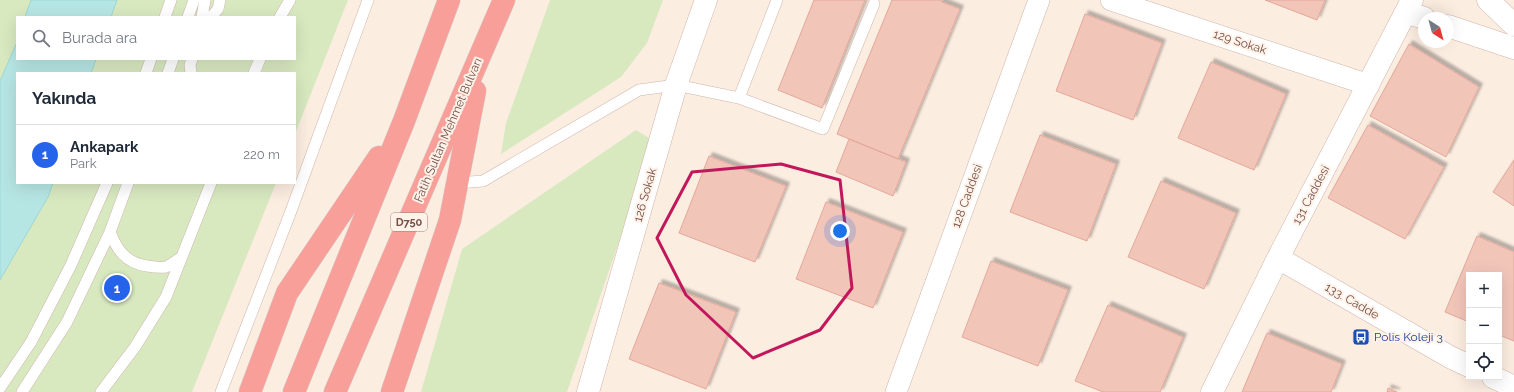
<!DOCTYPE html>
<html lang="tr">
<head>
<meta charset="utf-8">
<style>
	:root { --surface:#fff; --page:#f2f2f3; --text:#1f2937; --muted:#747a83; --line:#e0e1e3; --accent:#2563eb }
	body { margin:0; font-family:Raleway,sans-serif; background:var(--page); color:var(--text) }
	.controls { position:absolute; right:12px; bottom:12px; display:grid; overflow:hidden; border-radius:0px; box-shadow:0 4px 16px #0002 }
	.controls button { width:36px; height:36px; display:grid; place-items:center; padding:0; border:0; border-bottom:1px solid var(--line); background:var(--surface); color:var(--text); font:20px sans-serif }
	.compass { position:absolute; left:1418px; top:12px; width:36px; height:36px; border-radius:50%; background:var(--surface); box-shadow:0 4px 16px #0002; rotate:144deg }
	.you { position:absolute; left:840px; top:231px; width:14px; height:14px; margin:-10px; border:3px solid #fff; border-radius:50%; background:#1a73e8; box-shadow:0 0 0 6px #1a73e833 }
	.badge { display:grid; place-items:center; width:26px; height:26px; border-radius:50%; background:var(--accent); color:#fff; font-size:13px; font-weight:700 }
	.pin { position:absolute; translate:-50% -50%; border:2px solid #fff; box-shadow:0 1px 4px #0006 }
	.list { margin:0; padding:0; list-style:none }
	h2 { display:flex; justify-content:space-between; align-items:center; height:52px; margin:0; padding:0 16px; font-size:17px }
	h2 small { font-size:13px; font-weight:400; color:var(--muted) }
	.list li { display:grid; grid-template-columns:26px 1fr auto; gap:12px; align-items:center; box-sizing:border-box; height:60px; padding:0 16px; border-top:1px solid var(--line) }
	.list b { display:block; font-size:15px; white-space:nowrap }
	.list p { margin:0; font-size:13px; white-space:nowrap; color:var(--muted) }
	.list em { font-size:13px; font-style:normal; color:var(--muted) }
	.icon { flex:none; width:22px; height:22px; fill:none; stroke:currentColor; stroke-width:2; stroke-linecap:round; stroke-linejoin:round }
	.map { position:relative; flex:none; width:1514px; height:392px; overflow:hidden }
	.search { position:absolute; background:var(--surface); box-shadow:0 4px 16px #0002; left:16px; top:16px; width:280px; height:44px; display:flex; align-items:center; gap:10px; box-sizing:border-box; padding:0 14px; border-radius:0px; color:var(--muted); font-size:15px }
	.panel { position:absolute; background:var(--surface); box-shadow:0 4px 16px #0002; left:16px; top:72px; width:280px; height:112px; border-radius:0px }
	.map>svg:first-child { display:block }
	.green { fill:#d8e9c0; fill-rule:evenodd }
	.water { fill:#b6e6e4; stroke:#9cd7d6 }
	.building { fill:#f2c5b9; stroke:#e4a899; filter:url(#shadow) }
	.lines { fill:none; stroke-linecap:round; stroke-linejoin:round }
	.lane-casing { stroke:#cfb5ab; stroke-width:12 }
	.street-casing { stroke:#cfb5ab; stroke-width:22 }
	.secondary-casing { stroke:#d2b3a8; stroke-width:23 }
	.highway-casing { stroke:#d8cecc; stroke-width:23 }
	.lane { stroke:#fff; stroke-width:11 }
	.street { stroke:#fff; stroke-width:21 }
	.secondary { stroke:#fff; stroke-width:22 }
	.highway { stroke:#f79f98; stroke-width:22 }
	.marked { fill:none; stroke:#c2185b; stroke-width:3; stroke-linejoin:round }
	.labels { text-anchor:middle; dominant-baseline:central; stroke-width:4; stroke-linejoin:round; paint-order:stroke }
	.shield { fill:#fff2e8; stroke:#9e8178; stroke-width:1 }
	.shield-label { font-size:11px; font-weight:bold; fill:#745048 }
	.street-label { font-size:12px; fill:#745048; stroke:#fff2e8 }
	.transit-label { font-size:12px; fill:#164399; stroke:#fff2e8; text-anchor:start }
</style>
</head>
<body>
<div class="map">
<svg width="1514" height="392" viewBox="0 0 1514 392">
	<defs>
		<filter id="shadow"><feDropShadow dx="3.5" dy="-3.5" stdDeviation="1" flood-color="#0004"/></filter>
	</defs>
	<rect width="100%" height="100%" fill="#fcede1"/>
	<!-- green -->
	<path class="green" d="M0,0H348L295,134V73H17V183H276L192,392H0ZM17,17H295V59H17Z
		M550,0H663L647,43L621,77L501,154L506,123Z
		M636,130L654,141L567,392H421L462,249Z"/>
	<!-- water -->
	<path class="water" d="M31,0H117L111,17H25Z
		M17,42V59H96L91,73H17V183H53L48,197L0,280V81Z"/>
	<!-- building -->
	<path class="building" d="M814,0H865L822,108L778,90Z
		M892,0H943L942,2L960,9L898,159L837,134Z
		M1265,0H1325L1317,20Z
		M1085,14L1162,43L1133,120L1056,91Z
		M1409,44L1479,87L1446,157L1370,116Z
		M1211,62L1286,94L1254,170L1178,138Z
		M1368,125L1444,167L1405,239L1328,198Z
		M1040,135L1116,164L1087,241L1010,212Z
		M849,139L906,162L893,196L836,172Z
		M709,156L786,186L755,262L679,233Z
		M1514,160V206L1493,192Z
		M1161,181L1236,213L1204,289L1128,257Z
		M826,202L903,232L873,308L796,279Z
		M1477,236L1514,252V341L1499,335V275H1469V322L1445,312Z
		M991,261L1068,290L1038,366L962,337Z
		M659,283L736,312L706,389L629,359Z
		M1108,305L1183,337L1160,392H1103L1075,381Z
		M1267,333L1342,364L1331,392H1242Z
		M1388,388L1397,392H1387Z"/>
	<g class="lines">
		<!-- lane casing -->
		<g class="lane-casing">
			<path id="lane" d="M165,17L171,0
				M188,17L194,0
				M202,17L205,0
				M211,17L218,9L220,0
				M280,17L290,0
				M146,73L151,59
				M168,73L173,59
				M191,73L190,65L192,59
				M254,73L260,59
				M739,98L777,0
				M457,183L483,181L639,90L676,85L739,98L823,129L874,4
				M110,232C117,250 126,263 147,266C153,267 160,268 166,267C171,265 177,260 182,257
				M0,388L31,342L71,265L107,183
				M22,392L67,322L110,232L128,183
				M101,392L135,347L166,297L211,183
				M221,392L291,211L368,0"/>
		</g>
		<!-- street casing -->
		<g class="street-casing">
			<path id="street" d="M1111,0L1369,85
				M896,392L1039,0"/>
		</g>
		<!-- secondary casing -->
		<g class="secondary-casing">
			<path id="secondary" d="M1488,0L1514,25
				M1406,12L1424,18
				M1448,26L1514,48
				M1278,258L1450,357L1469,366
				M1493,377L1514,387
				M588,392L676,85L706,0
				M1212,392L1278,258L1412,0"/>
		</g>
		<!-- highway casing -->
		<g class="highway-casing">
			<path id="highway" d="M250,392L287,293L379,157
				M294,392L404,121L449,0
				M335,392L504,0
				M392,392L450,220L475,91"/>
		</g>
		<!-- lane -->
		<use href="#lane" class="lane"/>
		<!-- street -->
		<use href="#street" class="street"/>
		<!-- secondary -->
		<use href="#secondary" class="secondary"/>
		<!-- highway -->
		<use href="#highway" class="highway"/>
	</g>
	<!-- marked area -->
	<path class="marked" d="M781,164L840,180L852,288L820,330L753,358L686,295L657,238L692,172Z"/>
	<!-- icons -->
	<defs>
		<g id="bus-square" transform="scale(0.9)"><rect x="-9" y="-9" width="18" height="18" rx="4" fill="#1a4fb4" stroke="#fff2e8"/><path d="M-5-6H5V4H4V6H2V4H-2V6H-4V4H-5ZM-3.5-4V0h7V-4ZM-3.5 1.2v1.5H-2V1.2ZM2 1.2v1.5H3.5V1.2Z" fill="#fff"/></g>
	</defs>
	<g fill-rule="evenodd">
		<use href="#bus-square" x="1361" y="337"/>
	</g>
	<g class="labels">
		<!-- shield labels -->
		<rect class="shield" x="391" y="213" width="36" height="18" rx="3"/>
		<g class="shield-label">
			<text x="409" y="222">D750</text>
		</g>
		<!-- street labels -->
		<g class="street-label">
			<text transform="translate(1240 42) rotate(18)">129 Sokak</text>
			<text transform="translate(448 130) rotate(-67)">Fatih Sultan Mehmet Bulvarı</text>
			<text transform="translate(645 195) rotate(-74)">126 Sokak</text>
			<text transform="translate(1311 195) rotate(-62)">131 Caddesi</text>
			<text transform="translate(967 196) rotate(-70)">128 Caddesi</text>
			<text transform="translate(1352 301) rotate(30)">133. Cadde</text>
		</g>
		<!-- transit labels -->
		<g class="transit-label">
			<text x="1374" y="337">Polis Koleji 3</text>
		</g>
	</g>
</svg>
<div class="controls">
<button>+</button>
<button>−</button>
<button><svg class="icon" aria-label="locate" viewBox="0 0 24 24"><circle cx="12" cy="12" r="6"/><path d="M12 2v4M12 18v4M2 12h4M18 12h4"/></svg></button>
</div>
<svg class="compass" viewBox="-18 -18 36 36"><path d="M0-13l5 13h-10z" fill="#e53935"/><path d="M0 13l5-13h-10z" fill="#747a83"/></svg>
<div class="you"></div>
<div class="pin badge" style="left:117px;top:288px">1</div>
<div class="search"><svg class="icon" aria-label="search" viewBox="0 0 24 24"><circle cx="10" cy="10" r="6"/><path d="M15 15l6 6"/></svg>Burada ara</div>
<section class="panel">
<h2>Yakında<small></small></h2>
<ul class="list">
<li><span class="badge">1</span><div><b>Ankapark</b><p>Park</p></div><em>220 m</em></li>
</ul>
</section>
</div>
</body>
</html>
